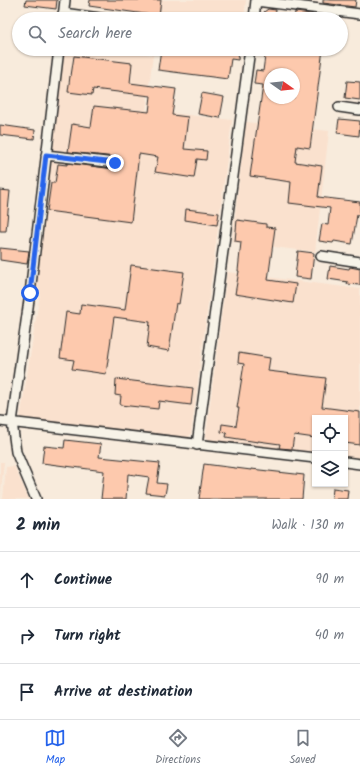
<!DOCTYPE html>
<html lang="en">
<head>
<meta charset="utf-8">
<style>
	:root { --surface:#fff; --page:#f2f2f3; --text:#1f2937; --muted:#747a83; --line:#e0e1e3; --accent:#2563eb }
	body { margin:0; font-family:Kalam,sans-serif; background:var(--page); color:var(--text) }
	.controls { position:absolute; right:12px; bottom:12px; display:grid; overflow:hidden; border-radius:0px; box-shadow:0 1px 3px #0004 }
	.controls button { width:36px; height:36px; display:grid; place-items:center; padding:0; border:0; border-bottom:1px solid var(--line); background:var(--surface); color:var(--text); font:20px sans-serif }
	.compass { position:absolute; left:264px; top:68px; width:36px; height:36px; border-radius:50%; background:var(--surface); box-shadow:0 1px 3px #0004; rotate:104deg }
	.stop { position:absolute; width:12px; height:12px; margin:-9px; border:3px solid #2563eb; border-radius:50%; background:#fff }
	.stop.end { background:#2563eb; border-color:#fff; box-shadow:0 1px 4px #0008 }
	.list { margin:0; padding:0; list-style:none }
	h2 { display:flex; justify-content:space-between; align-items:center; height:52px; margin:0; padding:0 16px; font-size:17px }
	h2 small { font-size:13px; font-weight:400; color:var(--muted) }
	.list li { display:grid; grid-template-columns:26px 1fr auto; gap:12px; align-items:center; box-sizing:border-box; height:56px; padding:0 16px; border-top:1px solid var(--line) }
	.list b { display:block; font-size:15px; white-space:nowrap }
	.list em { font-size:13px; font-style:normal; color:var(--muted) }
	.icon { flex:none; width:22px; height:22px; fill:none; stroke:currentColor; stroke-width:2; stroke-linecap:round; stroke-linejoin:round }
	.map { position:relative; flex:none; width:360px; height:499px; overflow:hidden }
	.search { position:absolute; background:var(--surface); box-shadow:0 1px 3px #0004; left:12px; right:12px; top:12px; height:44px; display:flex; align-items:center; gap:10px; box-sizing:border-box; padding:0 14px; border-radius:22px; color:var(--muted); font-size:15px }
	.sheet { height:220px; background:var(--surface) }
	nav { display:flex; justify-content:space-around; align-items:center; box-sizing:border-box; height:56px; border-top:1px solid var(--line); background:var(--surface); font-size:11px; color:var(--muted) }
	nav a { display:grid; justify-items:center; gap:2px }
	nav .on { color:var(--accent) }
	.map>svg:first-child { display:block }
	.built { fill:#fae1ce }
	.building { fill:#fdc9ad; stroke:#2b2b2b; fill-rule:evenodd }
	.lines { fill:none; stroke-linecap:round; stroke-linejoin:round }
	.minor-casing { stroke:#2b2b2b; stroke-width:12 }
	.minor { stroke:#f7f3e8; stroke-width:9 }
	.route { stroke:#2563eb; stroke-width:5 }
</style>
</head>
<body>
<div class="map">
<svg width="360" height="499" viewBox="0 0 360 499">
	<rect width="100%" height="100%" fill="#f8ebdc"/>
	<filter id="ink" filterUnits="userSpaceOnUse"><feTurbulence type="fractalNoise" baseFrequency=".025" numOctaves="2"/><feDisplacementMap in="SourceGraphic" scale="8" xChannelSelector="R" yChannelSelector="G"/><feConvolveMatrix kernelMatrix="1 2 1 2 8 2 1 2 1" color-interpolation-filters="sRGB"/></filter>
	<g filter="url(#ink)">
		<!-- built -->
		<path class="built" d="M161,0H246L244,19H159Z
			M63,49H102L153,55L146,110L232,120L191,434L186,440L20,419L40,294L35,285Z
			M246,122L329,131L315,252L232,242Z
			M227,272L360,289V461L345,459V418H315V455L211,443L206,436Z
			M0,462H4L0,499Z
			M14,466L29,499H3L6,467Z"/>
		<!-- building -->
		<path class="building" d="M26,0H57L56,9L25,5Z
			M90,0H161L159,16L89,6Z
			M323,0H356L355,7L323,3Z
			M268,9L276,10L275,19H263L264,12Z
			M295,12L312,14L311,19H294Z
			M161,49H239L238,60L231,59L228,79L158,70Z
			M266,49H323L310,148L297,146L295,162L322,166L318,197L360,202V215H357L352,244L334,241L333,243L319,241L322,224L328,225L330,208L289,203L291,182L250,176L263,85L254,84L256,70L263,71ZM270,74H294V98H270Z
			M74,56L132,63L130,83L176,89L172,115L188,117L184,149L207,151L206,160L197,159L194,178L155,172L158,157L139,154L131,222L47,211L51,183H55L58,164L67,165V163L114,169L118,168L121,164L120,160L116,157L68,152L72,124L91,127L94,106L149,112L151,96L93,89L92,95L68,92L70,76H71Z
			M347,81L360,82V100L345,98Z
			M202,93L224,97L220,118L198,114Z
			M339,119L360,121L359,136L337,133Z
			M0,125L35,130L34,139L0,135Z
			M0,190L10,191L6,231H0Z
			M186,209L219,213L217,225L185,220Z
			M237,220L266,224V227L275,228L268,280L296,284L293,303L235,294L239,271H238L241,242L235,241Z
			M0,248L29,251L27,264L0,260Z
			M298,251L314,253L311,279L295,277Z
			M131,265L184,272L179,304L176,303L169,351L147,347L150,322L114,317L106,374L72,369L74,360L60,358L66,312L80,314L81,304L125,310Z
			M330,266L349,269L350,267L360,269V285L347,284L348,282L328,279Z
			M239,353L270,358L268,371L326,378L322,407L360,412V445L345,443V418H315V438L294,435L292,449L279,448L280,444L258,441V442L226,437L227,433L221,432L222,424L236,426L239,408H237L244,364L238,363Z
			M116,379L193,388L191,405L159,401L158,409L120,405L121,396L115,395Z
			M65,440L101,444L99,457L160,463L157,483L167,484L165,495L146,493L149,477L128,474L126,499H101L104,471L42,463L44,446L64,448Z
			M204,464L251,470V469L304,475L302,499H199Z
			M333,488L348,490L347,499H332Z"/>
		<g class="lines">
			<!-- minor casing -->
			<g class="minor-casing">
				<path id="minor" d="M256,1L360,14
					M63,13L107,19
					M63,18L65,0
					M254,19L256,0
					M339,107L360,110
					M46,155L115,163
					M321,256L360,262
					M0,421L315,458
					M197,445L250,49
					M345,462L360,464
					M36,499L16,452L12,422L30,293L59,49"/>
			</g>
			<!-- minor -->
			<use href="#minor" class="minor"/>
		</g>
	</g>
	<g class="lines" filter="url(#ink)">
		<!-- route -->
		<path class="route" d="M30,293L46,155L115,163"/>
	</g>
</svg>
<div class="controls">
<button><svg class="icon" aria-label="locate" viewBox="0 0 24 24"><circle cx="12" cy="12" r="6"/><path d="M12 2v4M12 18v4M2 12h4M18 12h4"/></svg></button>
<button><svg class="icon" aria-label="layers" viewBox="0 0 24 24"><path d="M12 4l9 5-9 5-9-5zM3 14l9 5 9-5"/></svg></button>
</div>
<svg class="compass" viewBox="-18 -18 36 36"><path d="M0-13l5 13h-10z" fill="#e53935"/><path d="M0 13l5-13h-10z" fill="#747a83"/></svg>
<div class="stop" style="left:30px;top:293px"></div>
<div class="stop end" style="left:115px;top:163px"></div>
<div class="search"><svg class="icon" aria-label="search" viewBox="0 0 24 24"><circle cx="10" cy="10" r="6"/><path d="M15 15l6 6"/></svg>Search here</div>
</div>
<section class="sheet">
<h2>2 min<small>Walk · 130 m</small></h2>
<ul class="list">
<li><svg class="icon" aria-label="ahead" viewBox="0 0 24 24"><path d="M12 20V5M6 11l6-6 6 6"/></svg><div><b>Continue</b></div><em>90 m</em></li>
<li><svg class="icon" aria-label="right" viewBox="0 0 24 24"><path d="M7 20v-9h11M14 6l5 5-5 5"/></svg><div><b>Turn right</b></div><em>40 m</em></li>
<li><svg class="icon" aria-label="arrive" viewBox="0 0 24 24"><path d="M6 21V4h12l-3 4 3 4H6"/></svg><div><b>Arrive at destination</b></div></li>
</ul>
</section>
<nav>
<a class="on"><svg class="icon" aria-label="map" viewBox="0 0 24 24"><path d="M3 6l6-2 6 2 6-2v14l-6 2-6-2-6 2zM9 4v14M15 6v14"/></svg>Map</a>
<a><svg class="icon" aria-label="directions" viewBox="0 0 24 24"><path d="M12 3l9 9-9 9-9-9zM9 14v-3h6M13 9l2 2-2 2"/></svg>Directions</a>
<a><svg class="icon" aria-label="saved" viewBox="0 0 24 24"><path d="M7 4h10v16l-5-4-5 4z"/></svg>Saved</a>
</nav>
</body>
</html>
